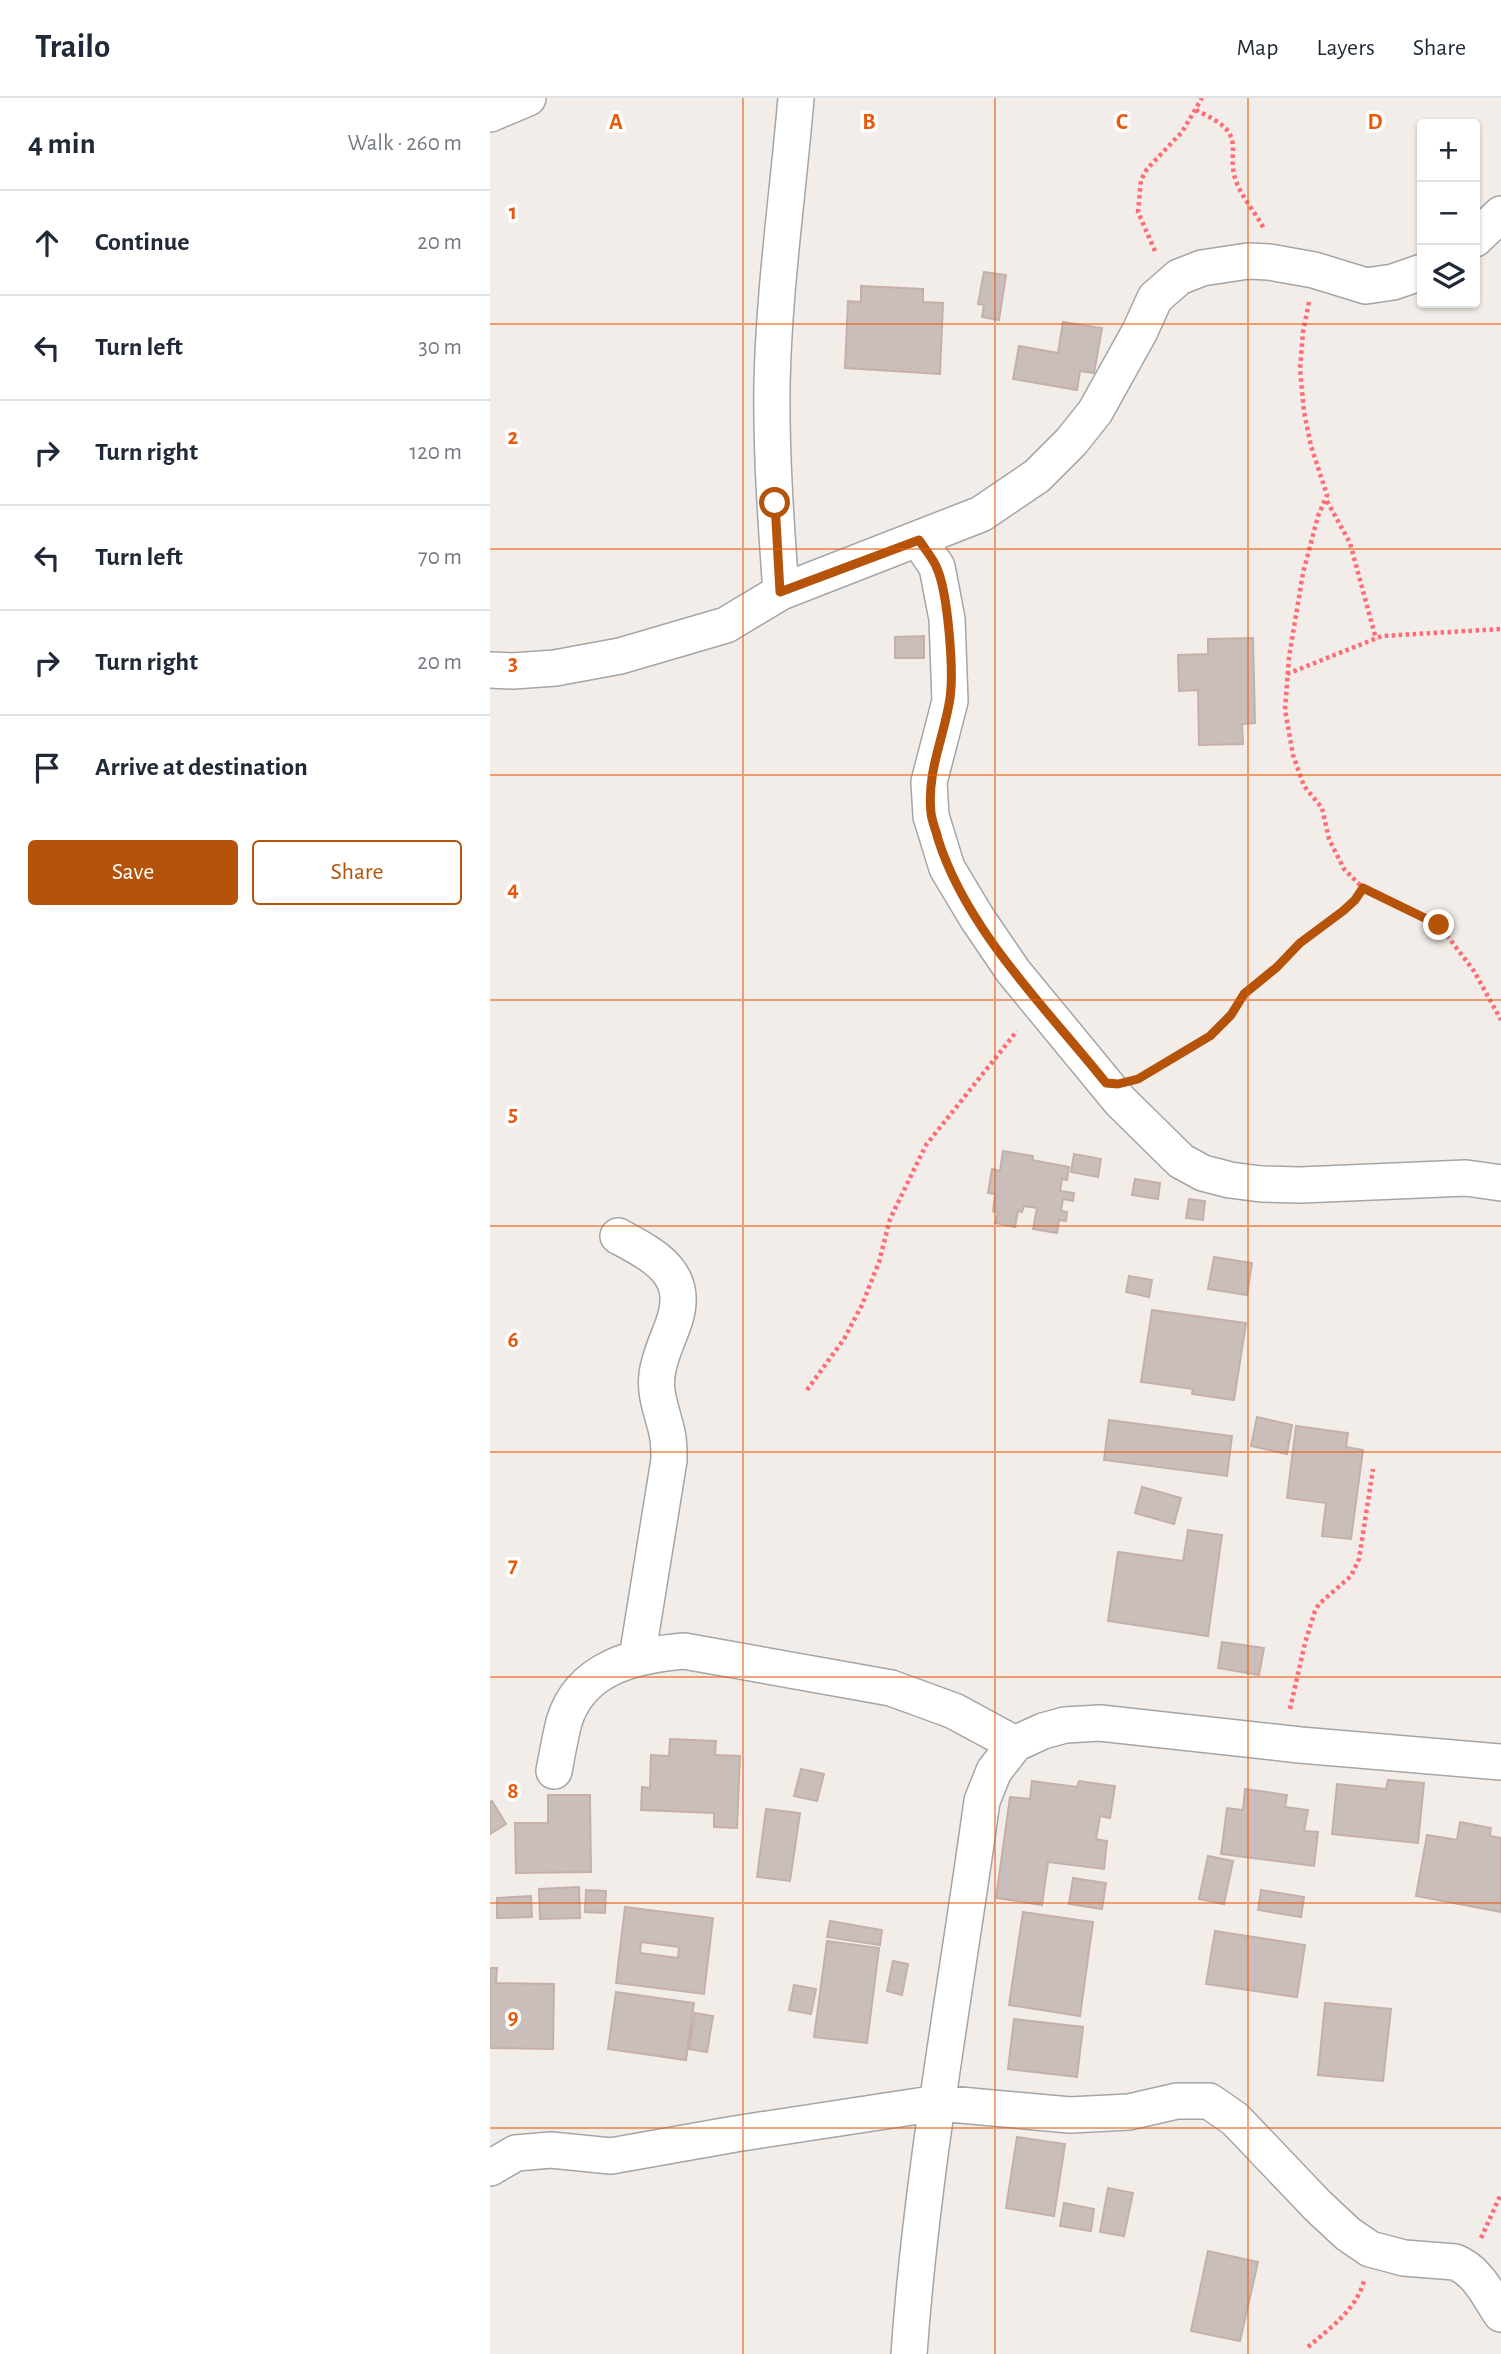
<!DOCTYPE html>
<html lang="en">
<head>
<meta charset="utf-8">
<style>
	:root { --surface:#fff; --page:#f6f6f7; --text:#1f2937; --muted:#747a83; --line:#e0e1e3; --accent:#b45309 }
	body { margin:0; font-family:"Alegreya Sans",sans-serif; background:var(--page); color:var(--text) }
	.controls { position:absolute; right:21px; top:21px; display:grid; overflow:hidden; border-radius:7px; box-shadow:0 2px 5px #0004 }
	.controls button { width:63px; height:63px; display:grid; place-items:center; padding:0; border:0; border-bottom:2px solid var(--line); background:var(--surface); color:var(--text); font:35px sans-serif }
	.stop { position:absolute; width:21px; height:21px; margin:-16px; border:5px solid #b45309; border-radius:50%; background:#fff }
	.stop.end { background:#b45309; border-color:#fff; box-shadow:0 2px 7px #0008 }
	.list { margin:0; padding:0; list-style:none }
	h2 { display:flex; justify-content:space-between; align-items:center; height:91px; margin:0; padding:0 28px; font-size:30px }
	h2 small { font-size:23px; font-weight:400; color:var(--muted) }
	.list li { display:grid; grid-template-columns:46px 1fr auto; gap:21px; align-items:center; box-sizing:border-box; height:105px; padding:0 28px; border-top:2px solid var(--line) }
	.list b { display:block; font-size:26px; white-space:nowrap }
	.list em { font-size:23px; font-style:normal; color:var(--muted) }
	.actions { display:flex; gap:14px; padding:21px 28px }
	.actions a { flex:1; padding:16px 0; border:2px solid var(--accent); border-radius:7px; text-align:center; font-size:24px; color:var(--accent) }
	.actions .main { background:var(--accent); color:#fff }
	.icon { flex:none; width:38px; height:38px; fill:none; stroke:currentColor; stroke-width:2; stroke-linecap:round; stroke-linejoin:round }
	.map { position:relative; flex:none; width:1011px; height:2256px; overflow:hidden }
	header { display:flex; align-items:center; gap:42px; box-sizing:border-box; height:98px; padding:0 35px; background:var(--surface); border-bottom:2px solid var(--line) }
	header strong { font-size:33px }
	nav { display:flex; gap:38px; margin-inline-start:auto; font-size:24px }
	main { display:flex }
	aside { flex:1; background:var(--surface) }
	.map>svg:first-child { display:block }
	.building { fill:#cabeba; stroke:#c5b0a9; stroke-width:2; fill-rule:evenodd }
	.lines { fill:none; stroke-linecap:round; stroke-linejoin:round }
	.street-casing { stroke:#a5a5a5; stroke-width:38 }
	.path { stroke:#ff6c76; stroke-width:4.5; stroke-dasharray:3.5 3.5; stroke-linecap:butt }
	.street { stroke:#fff; stroke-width:35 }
	.route { stroke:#b45309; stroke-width:9 }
	.grid { fill:none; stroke:#e8590c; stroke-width:2; stroke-opacity:0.55 }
	.grid-label { font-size:23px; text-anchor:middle; font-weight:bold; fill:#e8590c; stroke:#fff; stroke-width:7; stroke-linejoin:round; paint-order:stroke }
</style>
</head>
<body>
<header>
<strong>Trailo</strong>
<nav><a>Map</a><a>Layers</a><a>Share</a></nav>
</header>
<main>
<aside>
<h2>4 min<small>Walk · 260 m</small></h2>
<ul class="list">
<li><svg class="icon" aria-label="ahead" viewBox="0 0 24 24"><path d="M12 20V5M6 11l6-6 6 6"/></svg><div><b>Continue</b></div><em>20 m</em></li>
<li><svg class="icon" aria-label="left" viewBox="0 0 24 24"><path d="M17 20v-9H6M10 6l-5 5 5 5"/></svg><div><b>Turn left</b></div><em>30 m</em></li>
<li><svg class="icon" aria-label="right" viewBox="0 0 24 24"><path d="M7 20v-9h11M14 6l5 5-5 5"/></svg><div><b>Turn right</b></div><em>120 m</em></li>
<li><svg class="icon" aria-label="left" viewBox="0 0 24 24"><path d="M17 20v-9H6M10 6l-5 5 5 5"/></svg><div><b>Turn left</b></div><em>70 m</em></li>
<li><svg class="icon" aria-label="right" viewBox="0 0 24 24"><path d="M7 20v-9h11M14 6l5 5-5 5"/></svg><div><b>Turn right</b></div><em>20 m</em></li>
<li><svg class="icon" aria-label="arrive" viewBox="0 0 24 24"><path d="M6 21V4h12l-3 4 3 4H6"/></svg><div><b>Arrive at destination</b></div></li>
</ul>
<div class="actions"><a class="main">Save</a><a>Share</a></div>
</aside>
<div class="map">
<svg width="1011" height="2256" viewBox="0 0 1011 2256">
	<rect width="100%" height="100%" fill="#f2ede8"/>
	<!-- building -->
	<path class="building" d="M494,174L516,177L509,222L492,219L494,207L488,206Z
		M371,188L433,191V204L453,205L450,276L355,270L358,203L371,204Z
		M573,224L612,230L604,275L590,273L587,292L523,281L529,248L568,255Z
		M434,538V560H405V539Z
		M763,540L765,625L752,626L753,646L709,647L708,592L689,593L688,557L718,556V541Z
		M513,1053L543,1058L542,1062L579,1069L577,1082L572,1081L570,1093L584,1095L583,1103L573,1101L571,1113L577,1114L576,1123L569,1122L567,1135L543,1131L547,1110L534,1108L532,1114L528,1113L525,1129L505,1125L508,1115L503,1113L505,1096L498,1095L502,1071L510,1073Z
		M584,1056L611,1061L608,1079L581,1074Z
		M645,1081L670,1085L668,1101L642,1097Z
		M699,1101L715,1103L713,1122L696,1120Z
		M724,1159L762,1165L757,1197L718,1191Z
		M639,1178L662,1182L659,1199L636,1194Z
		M662,1212L756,1225L744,1302L702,1296L703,1291L651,1284Z
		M767,1319L802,1327L797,1356L761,1348Z
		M619,1322L742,1338L737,1378L614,1362Z
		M806,1328L858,1335L856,1349L873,1352L861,1441L832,1438L836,1405L797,1400Z
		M652,1389L691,1400L684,1426L645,1415Z
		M698,1432L732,1437L718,1538L618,1523L628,1454L693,1463Z
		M732,1544L774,1550L769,1577L728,1570Z
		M180,1641L226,1643L225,1657L250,1658L247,1730L224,1729V1715L151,1712L152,1689L160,1690L161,1657L179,1658Z
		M311,1671L334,1676L327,1703L304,1698Z
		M898,1682L934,1685L928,1745L842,1736L847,1686L896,1691Z
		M542,1683L587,1689L589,1683L625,1688L620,1720L610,1718L606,1741L617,1743L614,1771L558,1764L552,1807L506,1800L520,1699L540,1701Z
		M755,1691L797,1697L795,1709L818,1712L814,1733L828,1734L824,1768L731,1756L737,1710L753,1712Z
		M58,1697H100L101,1774L26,1775L25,1725H58Z
		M2,1703L16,1726L0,1736V1704Z
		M276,1711L310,1715L300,1783L267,1779Z
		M970,1724L1001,1730L1000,1738L1011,1740V1814L926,1798L937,1737L967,1742Z
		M718,1758L743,1763L734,1806L709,1801Z
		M583,1780L616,1785L612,1811L579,1806Z
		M89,1789L90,1820L50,1821L49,1791Z
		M96,1792L116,1793L115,1815L95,1814Z
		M771,1792L814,1799L811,1819L768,1812Z
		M41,1798L42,1819L7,1820V1800Z
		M135,1809L223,1820L214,1896L126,1885ZM151,1844L189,1849L188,1860L150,1855Z
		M533,1814L603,1824L590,1918L519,1907Z
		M340,1823L392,1832L390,1847L337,1839Z
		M725,1833L815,1847L807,1899L716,1886Z
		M337,1843L389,1850L377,1945L324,1939Z
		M403,1863L418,1866L412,1897L397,1893Z
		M0,1870H7L6,1885L64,1886L63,1951L0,1950Z
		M304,1887L326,1891L321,1916L299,1912Z
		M126,1894L204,1905L196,1962L118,1951Z
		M835,1905L901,1911L893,1983L828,1977Z
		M205,1915L223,1918L217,1954L199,1951Z
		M524,1921L593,1929L587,1979L518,1971Z
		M527,2039L575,2046L564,2118L516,2110Z
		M618,2090L643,2095L634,2138L610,2134Z
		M574,2105L604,2111L601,2133L570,2128Z
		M718,2153L768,2164L750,2243L701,2233Z"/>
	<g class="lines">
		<!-- street casing -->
		<g class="street-casing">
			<path id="street" d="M0,16L38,0
				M985,141L1011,116
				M429,442L447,469L457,521L460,603L439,684L441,718L457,770L487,820L523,873L630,1003L691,1063L713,1075L740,1082L771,1086L811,1087L976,1080L1011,1085
				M291,494C286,425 281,355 282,286C284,191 298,95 306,0
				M0,572L23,573L65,570L130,558L236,527L291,494L491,416L547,378L581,344L605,314L650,233L665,200L689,179L712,170L758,163L779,164L824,172L876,188L903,184L932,174
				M128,1138C163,1157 199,1174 185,1221C179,1240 169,1258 167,1277C164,1299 175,1320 178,1340C179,1347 179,1355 179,1362L147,1560
				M64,1673C67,1657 70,1640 74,1624C90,1570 144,1557 194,1553L401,1590L464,1613L525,1646
				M0,2070L26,2055L61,2052L121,2058L245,2036L448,2005L580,2017L639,2014L687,2003H719L745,2021L828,2108L858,2136L880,2151L914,2160L965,2164C988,2173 998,2197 1011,2216
				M419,2256C432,2071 467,1886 492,1703L504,1673L525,1646L553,1633L575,1627L610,1625L810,1647L1011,1664"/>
		</g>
		<!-- path -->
		<path class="path" d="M706,12C717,18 737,26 741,39C746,50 739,65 746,83C752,100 766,115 774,131
			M665,153L648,114L651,82L657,71L692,34L712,0
			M819,204L813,234L810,271L814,314L821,348L837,397L828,418L813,475L799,559L795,612L803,657L814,688L832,710L839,741L854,771L873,790L949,827L984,873L1011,922
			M837,403L860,445L886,541
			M797,576L892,538L1011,531
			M653,978L720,938L741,917L754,896L787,869L810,845L853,813L865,802L873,790
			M317,1292L354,1241L372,1207L389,1164L400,1121L436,1047L527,933
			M800,1611L815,1545L825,1513L829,1506L861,1478L869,1461L883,1371
			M991,2140L1011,2096
			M818,2249C840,2230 866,2212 874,2183"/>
		<!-- street -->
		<use href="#street" class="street"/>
	</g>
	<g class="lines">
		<!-- route -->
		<path class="route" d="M285,405L290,494L429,442C434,450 442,459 446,468C458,493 465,578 459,606C452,645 437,674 441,715C442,724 446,732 448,741C477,833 557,911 616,985L628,986L648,981L720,938L741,917L754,896L787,869L810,845L853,813L865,802L873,790L949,827"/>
	</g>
	<!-- grid -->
	<path class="grid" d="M253,0V2256M505,0V2256M758,0V2256M0,226H1011M0,451H1011M0,677H1011M0,902H1011M0,1128H1011M0,1354H1011M0,1579H1011M0,1805H1011M0,2030H1011"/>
	<g class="grid-label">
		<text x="126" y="31">A</text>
		<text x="379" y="31">B</text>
		<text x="632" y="31">C</text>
		<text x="885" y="31">D</text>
		<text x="23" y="121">1</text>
		<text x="23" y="346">2</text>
		<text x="23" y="572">3</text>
		<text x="23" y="798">4</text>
		<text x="23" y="1023">5</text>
		<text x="23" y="1249">6</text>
		<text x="23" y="1474">7</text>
		<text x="23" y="1700">8</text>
		<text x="23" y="1926">9</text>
	</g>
</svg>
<div class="controls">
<button>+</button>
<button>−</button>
<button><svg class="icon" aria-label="layers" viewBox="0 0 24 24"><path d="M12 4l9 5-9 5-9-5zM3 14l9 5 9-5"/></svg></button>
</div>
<div class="stop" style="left:285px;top:405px"></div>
<div class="stop end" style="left:949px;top:827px"></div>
</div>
</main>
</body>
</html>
